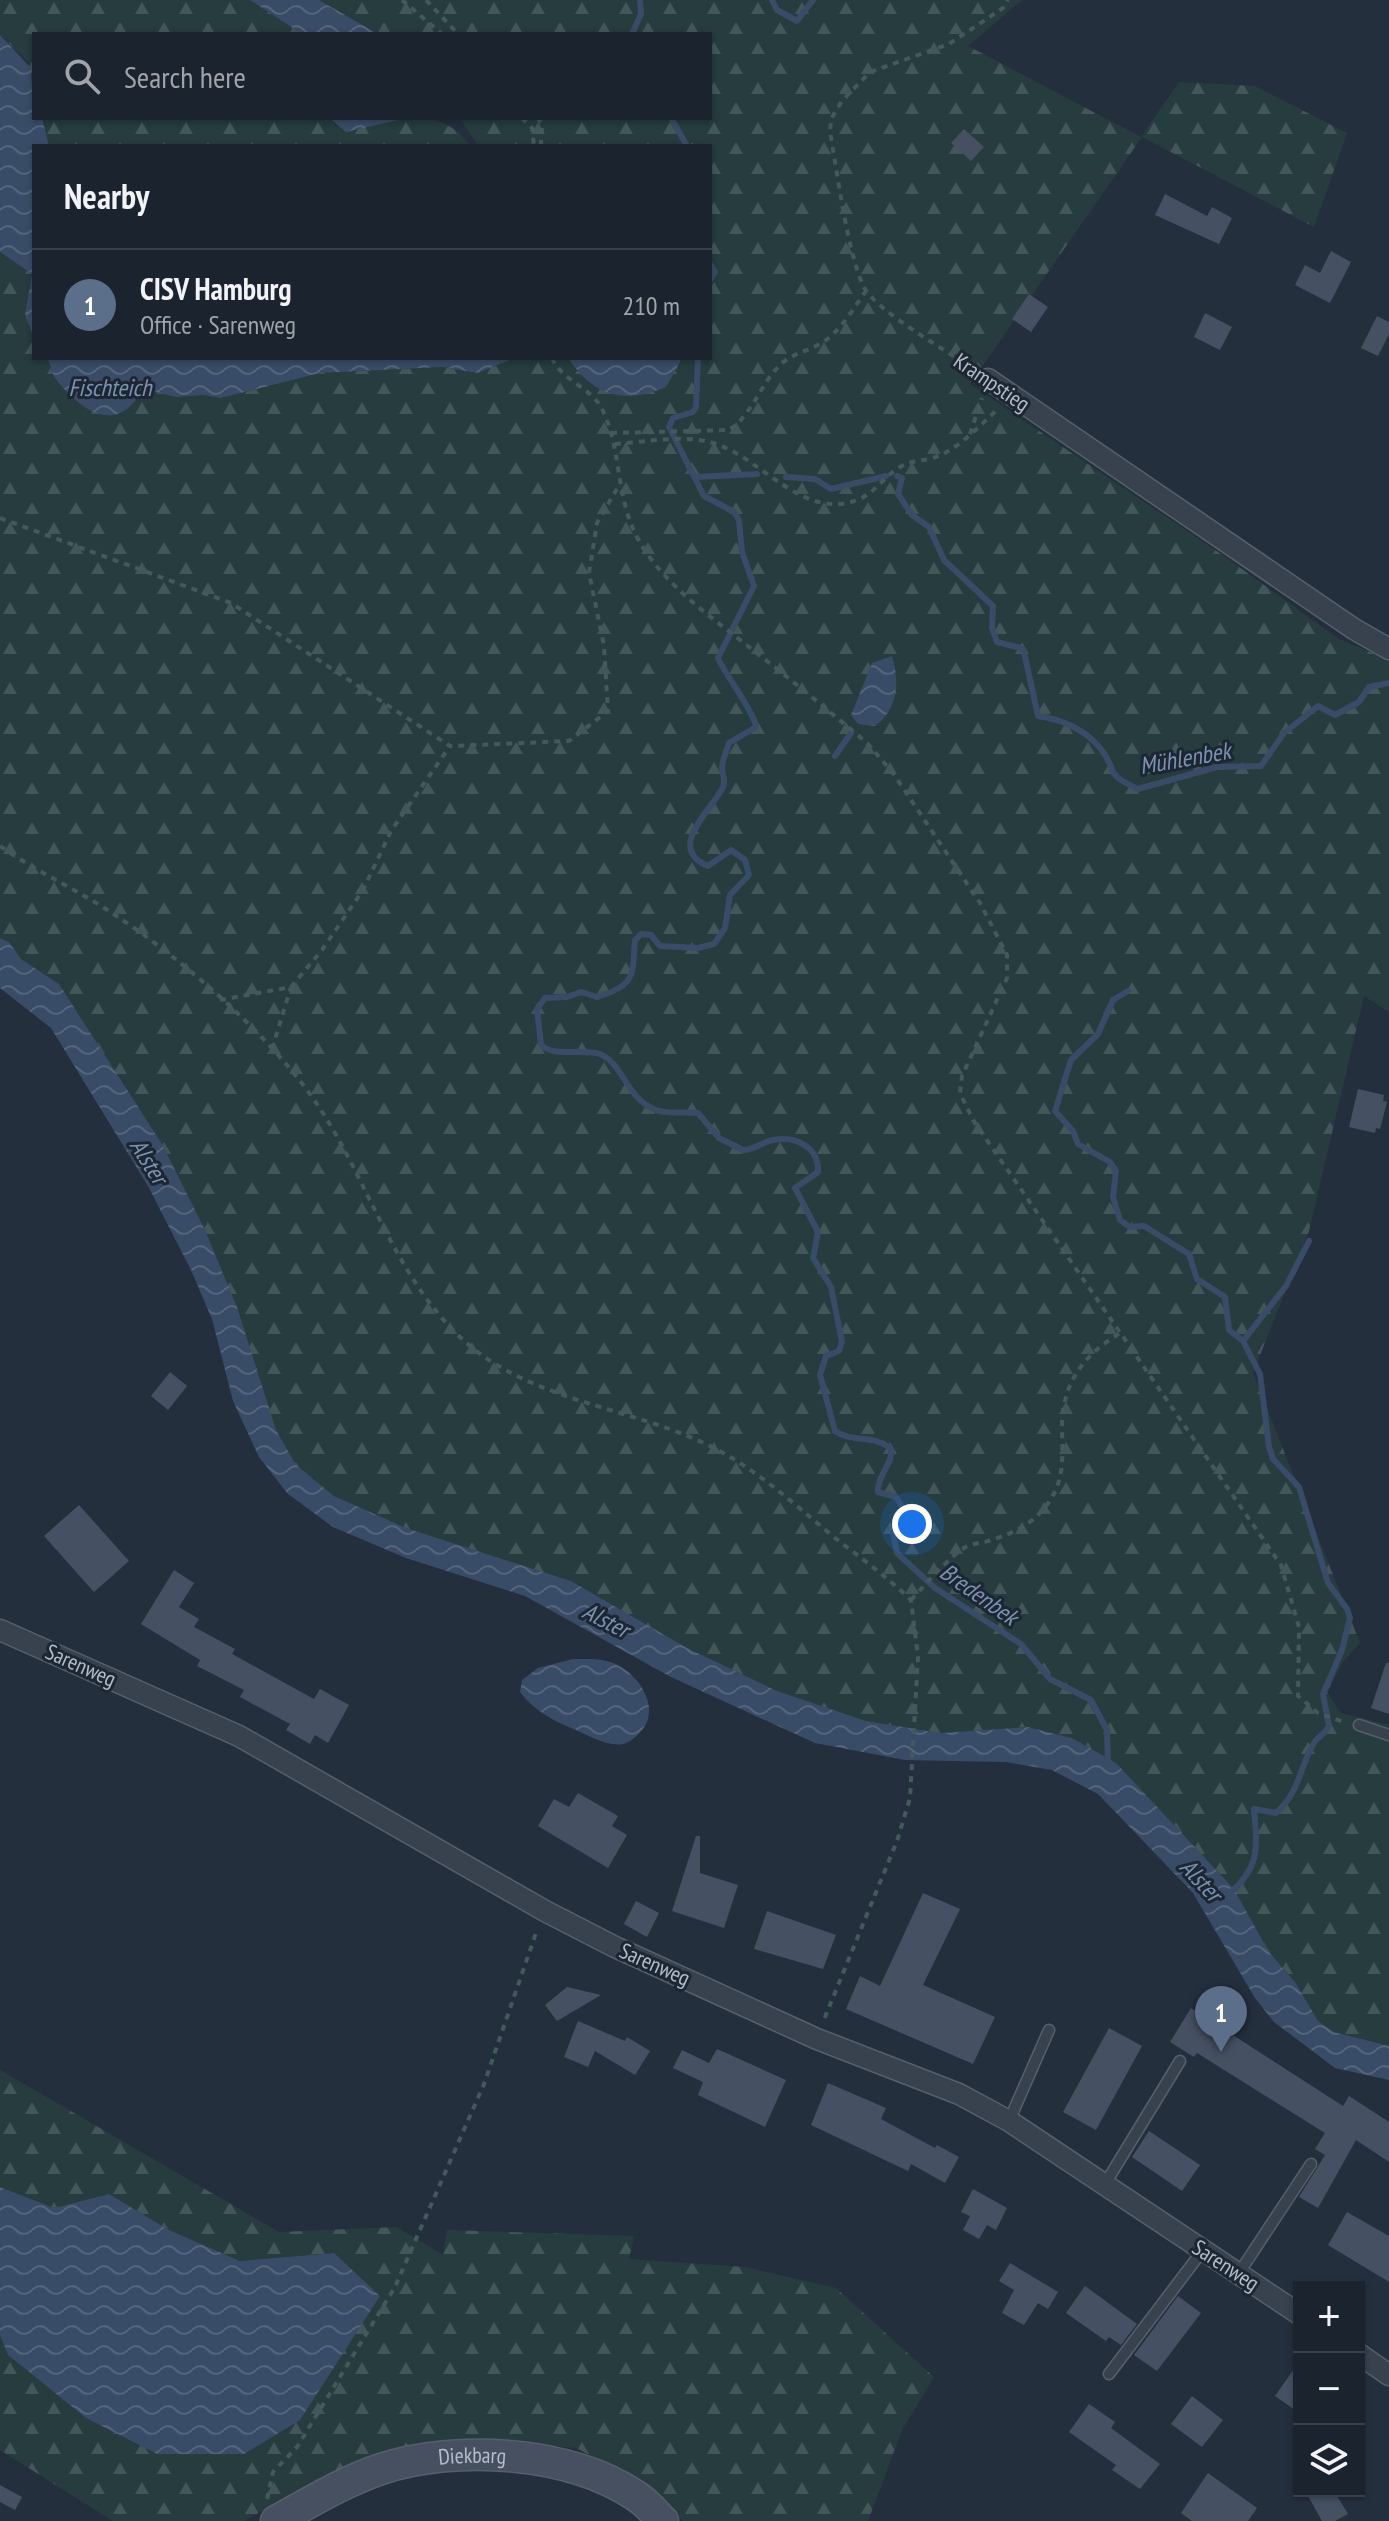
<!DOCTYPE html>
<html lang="en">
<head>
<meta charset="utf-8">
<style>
	:root { --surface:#1b232e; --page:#242b36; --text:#f1f3f6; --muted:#a0a4aa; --line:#39404a; --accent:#1a73e8 }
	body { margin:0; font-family:"PT Sans Narrow",sans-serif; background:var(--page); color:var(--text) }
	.controls { position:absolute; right:24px; bottom:24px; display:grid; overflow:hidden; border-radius:0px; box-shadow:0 2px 6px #0004 }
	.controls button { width:72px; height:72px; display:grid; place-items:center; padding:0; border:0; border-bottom:2px solid var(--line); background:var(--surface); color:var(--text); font:40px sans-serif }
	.you { position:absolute; left:912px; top:1524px; width:28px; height:28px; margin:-20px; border:6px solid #fff; border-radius:50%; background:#1a73e8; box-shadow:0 0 0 12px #1a73e833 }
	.badge { display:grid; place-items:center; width:52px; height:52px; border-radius:50%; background:var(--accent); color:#fff; font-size:26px; font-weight:700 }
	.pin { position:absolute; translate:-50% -66px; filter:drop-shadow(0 2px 4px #0008) }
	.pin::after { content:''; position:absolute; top:42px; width:28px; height:24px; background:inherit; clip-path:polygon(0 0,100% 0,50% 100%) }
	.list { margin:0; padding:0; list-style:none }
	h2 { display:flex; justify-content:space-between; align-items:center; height:104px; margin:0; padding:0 32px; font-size:34px }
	h2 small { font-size:26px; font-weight:400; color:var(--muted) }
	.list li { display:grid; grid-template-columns:52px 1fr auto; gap:24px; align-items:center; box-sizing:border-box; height:112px; padding:0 32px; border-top:2px solid var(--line) }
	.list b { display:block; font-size:30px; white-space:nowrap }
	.list p { margin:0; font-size:26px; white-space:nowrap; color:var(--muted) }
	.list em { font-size:26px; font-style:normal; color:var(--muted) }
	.icon { flex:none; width:44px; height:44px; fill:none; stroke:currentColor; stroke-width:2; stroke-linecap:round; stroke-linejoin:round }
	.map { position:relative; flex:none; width:1389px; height:2521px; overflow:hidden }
	.search { position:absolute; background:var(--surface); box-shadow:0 2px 6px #0004; left:32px; top:32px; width:680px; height:88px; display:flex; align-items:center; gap:20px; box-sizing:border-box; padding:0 28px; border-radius:0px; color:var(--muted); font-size:30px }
	.panel { position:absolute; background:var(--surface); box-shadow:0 2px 6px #0004; left:32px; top:144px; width:680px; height:216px; border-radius:0px }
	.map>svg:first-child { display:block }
	.forest { fill:url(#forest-firs) }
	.water { fill:url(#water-waves) }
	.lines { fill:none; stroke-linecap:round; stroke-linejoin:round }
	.stream { stroke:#394c67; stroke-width:6 }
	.building { fill:#455162 }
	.lane-casing { stroke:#565f6c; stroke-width:13 }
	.street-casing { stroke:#565f6c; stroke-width:23 }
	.secondary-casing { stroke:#565f6c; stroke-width:33 }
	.path { stroke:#44595c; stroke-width:4; stroke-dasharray:6 6; stroke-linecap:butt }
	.lane { stroke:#38414e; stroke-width:10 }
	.street { stroke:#38414e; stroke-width:20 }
	.secondary { stroke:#465061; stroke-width:30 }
	.labels { text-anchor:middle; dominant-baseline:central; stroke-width:6; stroke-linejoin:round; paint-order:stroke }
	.street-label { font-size:22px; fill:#b4bcc9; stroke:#1d2633 }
	.water-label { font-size:24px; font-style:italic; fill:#7c92b1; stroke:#1d2633 }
</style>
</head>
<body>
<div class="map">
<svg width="1389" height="2521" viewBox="0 0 1389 2521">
	<defs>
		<pattern id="forest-firs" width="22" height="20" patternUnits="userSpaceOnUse" patternTransform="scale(2)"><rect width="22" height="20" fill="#263c3f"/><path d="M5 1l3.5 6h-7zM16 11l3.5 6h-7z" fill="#435659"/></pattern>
		<pattern id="water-waves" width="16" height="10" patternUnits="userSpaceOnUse" patternTransform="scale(2)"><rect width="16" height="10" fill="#394c67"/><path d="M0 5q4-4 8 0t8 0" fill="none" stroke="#53647b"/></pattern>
	</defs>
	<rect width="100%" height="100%" fill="#242f3e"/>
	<!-- forest -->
	<path class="forest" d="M0,0H250L302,34H34V82L28,62L0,35Z
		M319,0H1022L968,46L1141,137L1179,82L1255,86L1347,133L1314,227L1142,137L970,384L1224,556L1339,639L1389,660V1012L1364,996L1309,1231L1253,1373L1360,1643L1343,1662L1327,1692L1341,1713L1389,1725V2046L1334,2032L1318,2021L1295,1982L1269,1952L1234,1889L1116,1763L1072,1738L1028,1727L939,1733L866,1721L777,1691L687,1648L571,1581L406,1528L334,1496L296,1465L276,1430L204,1228L162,1144L59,984L21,959L9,942L0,938V252L32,274C24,311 34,324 34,358H47L55,380L72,397L139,395L142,389L151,388L176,397L203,395L221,398L320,373L442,367L478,373L515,358H568L577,371L680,362V358H710V146H478L460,118H710V34H378Z
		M42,118H329L337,127C384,122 438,100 470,146H49Z
		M0,2070L279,2232L397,2227L443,2255L447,2230L634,2236L629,2259L745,2267L836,2288L934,2377L902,2430L868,2521H683L644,2484L576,2448L506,2442L375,2458L310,2485L244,2521H113L0,2450V2335L8,2355L86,2418L157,2454H244L334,2253L240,2261L169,2230L109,2194L54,2208L0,2187Z"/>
	<!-- water -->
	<path class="water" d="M250,0H319L378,34H302Z
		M0,35L31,68L34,118H42L49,146H34V337L25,315L32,274L0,252Z
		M329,118H407L346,132Z
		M47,358H515L478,373L442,367L320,373L221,398L203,395L176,397L143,389C118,435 84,413 57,381C52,376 51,365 47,358Z
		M568,358H680V362L666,387C623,405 594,396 568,358Z
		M892,656C900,681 898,710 875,726L858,724L851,715L872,663Z
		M0,938L9,942L21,959L59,984L162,1144L204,1228L237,1307L276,1430L296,1465L334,1496L406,1528L571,1581L687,1648L777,1691L866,1721L940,1733L1028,1727L1072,1738L1116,1763L1234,1889L1269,1952L1295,1982L1318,2021L1334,2032L1389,2046V2080L1335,2068L1274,2022L1255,1998L1193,1893L1098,1794L1052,1770L1006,1762L905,1760L815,1743L671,1677L525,1596L406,1558L333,1527L288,1494L259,1457L233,1401L212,1319L191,1270L148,1186L51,1028L0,988Z
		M573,1659C585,1659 599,1658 610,1662C636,1670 661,1705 643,1729C638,1735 631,1742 623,1744C609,1747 589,1736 576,1730C555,1722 533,1710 520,1692L522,1680L538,1668Z
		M0,2187L54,2208L109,2194L169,2230L240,2261L334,2253L380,2296L300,2420L244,2454H157L86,2418L8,2355L0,2335Z"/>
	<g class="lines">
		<!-- stream -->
		<path class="stream" d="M772,0L777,10L797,21L813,0
			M632,34L641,14L640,0
			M671,118L687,146
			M710,264L715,272L710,280
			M698,358L696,407L693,412L673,418L669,427L704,496L734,512L739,520L742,552L754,586L718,658C724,673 755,713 756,727L729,743C727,750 722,760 722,768C722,775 726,779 723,787C712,810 665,848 708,866L731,850L745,860L749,875L730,895L725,928L714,944L698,948L660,946L651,935L641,934L635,940C632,973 638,985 597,997L581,992L567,997L545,998L537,1009L541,1044C550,1058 584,1048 600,1054C624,1064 626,1099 656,1110C670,1115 684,1111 698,1113L719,1138L743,1150C754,1150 762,1142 773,1140C796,1136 819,1147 818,1172L795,1188L818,1232L813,1258L831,1287L842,1342L839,1351L826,1356L820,1375L835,1431C852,1443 875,1434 891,1449C893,1465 877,1475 878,1492L896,1497L908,1516L893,1533L897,1553L935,1588L1021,1644L1050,1679L1091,1700L1107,1730L1108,1766
			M897,476L902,478L898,494L912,515L929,527L944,560L993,606L992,628L997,642L1021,648L1024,652L1038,716C1060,719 1085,729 1100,748C1120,772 1101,772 1138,789L1217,767L1261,766L1284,733L1318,706L1335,715L1359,702L1369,687L1389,683
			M695,477L757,474
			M786,477L815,479L831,489L886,476
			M835,756L851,733
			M1128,991L1113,1000L1098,1034L1071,1060L1055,1111L1073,1131L1078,1144L1110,1162L1116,1171L1113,1197L1120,1220L1130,1227L1144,1226L1189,1254L1197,1279L1225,1297L1229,1330L1243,1341L1260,1374L1269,1447L1273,1459L1299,1487L1328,1583L1347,1609L1350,1618L1342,1650L1323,1694L1329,1726C1325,1734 1321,1735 1316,1740C1300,1762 1302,1790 1276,1813L1254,1809C1257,1847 1261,1866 1230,1893
			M1243,1341L1286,1286L1309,1241"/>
	</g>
	<!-- building -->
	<path class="building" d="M964,129L984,147L971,161L951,143Z
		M1165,194L1207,216L1212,207L1232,218L1219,244L1155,215Z
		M1331,251L1351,262L1330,303L1295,285L1305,265L1320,273Z
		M1029,294L1048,307L1031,332L1012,319Z
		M1205,313L1232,327L1220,350L1194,337Z
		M1377,316L1389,322V334L1378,356L1361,348Z
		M1358,1089L1384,1095L1383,1101L1387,1102L1380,1129L1376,1128L1375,1133L1349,1127Z
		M170,1372L187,1386L168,1410L151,1396Z
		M79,1505L129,1561L94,1592L44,1536Z
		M174,1570L194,1583L179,1607L199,1619L194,1627L235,1649L232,1654L314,1699L320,1689L349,1705L328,1743L315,1735L310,1744L286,1730L290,1724L240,1697L244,1690L197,1666L200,1660L141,1624Z
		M1386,1663H1389V1714L1371,1708Z
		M578,1793L618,1816L612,1826L627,1835L608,1868L538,1826L554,1799L569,1807Z
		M696,1836H700V1873L738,1885L724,1928L672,1911Z
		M923,1893L960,1909L923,1985L995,2017L973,2064L846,2009L860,1976L880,1986Z
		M636,1901L659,1913L647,1937L624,1924Z
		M767,1911L836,1935L823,1969L754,1949Z
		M567,1987L601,1995L557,2021L545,2005Z
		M1191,2008L1343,2106L1349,2096L1389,2122V2162L1356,2140L1318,2208L1299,2197L1325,2155L1315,2149L1325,2133L1197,2053L1194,2057L1170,2042Z
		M578,2021L625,2041L627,2037L650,2051L635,2075L595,2051L588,2067L564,2057Z
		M1109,2028L1142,2046L1096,2130L1063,2112Z
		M717,2049L786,2080L765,2127L698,2095L703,2082L673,2068L682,2050L709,2063Z
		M828,2083L886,2108L881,2119L935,2148L937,2145L959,2157L945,2183L911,2164L908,2171L811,2125Z
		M1149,2131L1200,2165L1182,2191L1132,2157Z
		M973,2189L1007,2208L996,2230L987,2225L979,2239L963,2230L970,2216L961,2212Z
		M1347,2212L1389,2236V2282L1328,2245Z
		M1010,2263L1058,2292L1048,2309L1038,2303L1024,2325L1002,2313L1014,2290L999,2281Z
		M1085,2286L1137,2324L1121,2345L1109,2337L1106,2341L1066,2313Z
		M1178,2296L1201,2313L1157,2371L1134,2355Z
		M1299,2362V2413L1275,2396Z
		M1192,2396L1223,2420L1202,2447L1171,2424Z
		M1089,2404L1115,2422L1111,2428L1160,2464L1140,2489L1112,2470L1116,2465L1069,2432Z
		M1208,2473L1257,2508L1248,2521H1192L1181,2513Z
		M0,2485L22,2497L15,2510L0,2502Z
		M1316,2491H1334L1348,2514L1335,2521H1322L1308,2496Z"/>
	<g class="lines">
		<!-- lane casing -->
		<g class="lane-casing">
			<path id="lane" d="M1359,1725L1389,1735
				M1009,2121L1049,2030
				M1105,2184L1180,2061
				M1239,2273L1311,2164
				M1109,2374L1203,2250"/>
		</g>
		<!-- street casing -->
		<g class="street-casing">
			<path id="street" d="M988,379L1354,629L1389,649
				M0,1630L239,1736L545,1911L615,1947L817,2039L959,2094L1009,2121L1299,2314
				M1359,2354L1389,2375"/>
		</g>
		<!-- secondary casing -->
		<g class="secondary-casing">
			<g id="secondary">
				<path id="s1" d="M276,2521C309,2503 345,2481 381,2469C456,2444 569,2451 636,2496C646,2502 655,2513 663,2521"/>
			</g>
		</g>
		<!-- path -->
		<path class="path" d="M402,0L442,34
			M426,0L458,34
			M522,118L532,128L534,146
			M537,118L542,123L541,146
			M552,358C562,381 592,388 602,409C622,449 615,495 637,537C662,584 709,615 749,647C789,678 828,710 867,743L893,773L980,903L1007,955V978L962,1076L960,1093L973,1120L1281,1565L1299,1627L1298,1696L1318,1713L1344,1722
			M974,369C948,352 879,312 865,289C848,258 837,170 830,132L831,119L842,101L870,72L949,44L1003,8L1008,0
			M611,433L729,430C752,415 759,387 778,367C789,355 802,353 816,346C838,336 852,310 866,291
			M970,434L982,398
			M615,444C646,442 684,434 713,443C761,457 803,521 857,500C875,493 884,477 900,467C911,460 924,461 936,457C960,448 980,425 999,408
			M0,518L231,603L450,746L569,741L608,711L604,646L589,573L597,523L618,487
			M0,846C37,872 78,890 115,915C185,961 273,1038 319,1107C368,1181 393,1272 458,1335C522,1398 618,1405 697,1440C752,1464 789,1500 835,1538C861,1558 887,1577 911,1600L918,1657L910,1798L897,1841L823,2022
			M220,1000L291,987L322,950L363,890L391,831L450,746
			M272,1049L291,987
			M911,1600C928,1582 944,1562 964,1548C971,1543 980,1544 988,1541C1012,1534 1034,1524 1049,1502C1066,1477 1062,1453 1062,1425C1063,1380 1086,1353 1122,1332
			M267,2499L273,2472L297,2447L395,2287L484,2084L537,1930"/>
		<!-- lane -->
		<use href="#lane" class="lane"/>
		<!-- street -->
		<use href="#street" class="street"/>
		<!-- secondary -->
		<use href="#secondary" class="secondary"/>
	</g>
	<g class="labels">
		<!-- street labels -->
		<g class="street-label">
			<text transform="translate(992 382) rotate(34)">Krampstieg</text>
			<text transform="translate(81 1665) rotate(24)">Sarenweg</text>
			<text transform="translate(655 1964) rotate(24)">Sarenweg</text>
			<text transform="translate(1226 2265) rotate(33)">Sarenweg</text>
			<text stroke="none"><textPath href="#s1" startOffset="210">Diekbarg</textPath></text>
		</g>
		<!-- water labels -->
		<g class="water-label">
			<text x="110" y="387">Fischteich</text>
			<text transform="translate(1185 758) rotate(-10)">Mühlenbek</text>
			<text transform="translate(149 1161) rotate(58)">Alster</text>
			<text transform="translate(979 1594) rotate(35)">Bredenbek</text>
			<text transform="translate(606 1620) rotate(27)">Alster</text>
			<text transform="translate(1201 1880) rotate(47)">Alster</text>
		</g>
	</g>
</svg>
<div class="controls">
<button>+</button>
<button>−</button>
<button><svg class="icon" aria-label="layers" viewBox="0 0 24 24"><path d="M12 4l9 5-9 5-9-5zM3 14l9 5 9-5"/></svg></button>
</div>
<div class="you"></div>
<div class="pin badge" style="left:1221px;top:2052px;background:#5c6f8a">1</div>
<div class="search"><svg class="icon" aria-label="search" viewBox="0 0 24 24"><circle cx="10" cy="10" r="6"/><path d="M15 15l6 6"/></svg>Search here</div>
<section class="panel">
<h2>Nearby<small></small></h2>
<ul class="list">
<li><span class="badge" style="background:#5c6f8a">1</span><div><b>CISV Hamburg</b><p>Office · Sarenweg</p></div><em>210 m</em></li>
</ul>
</section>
</div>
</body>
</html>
